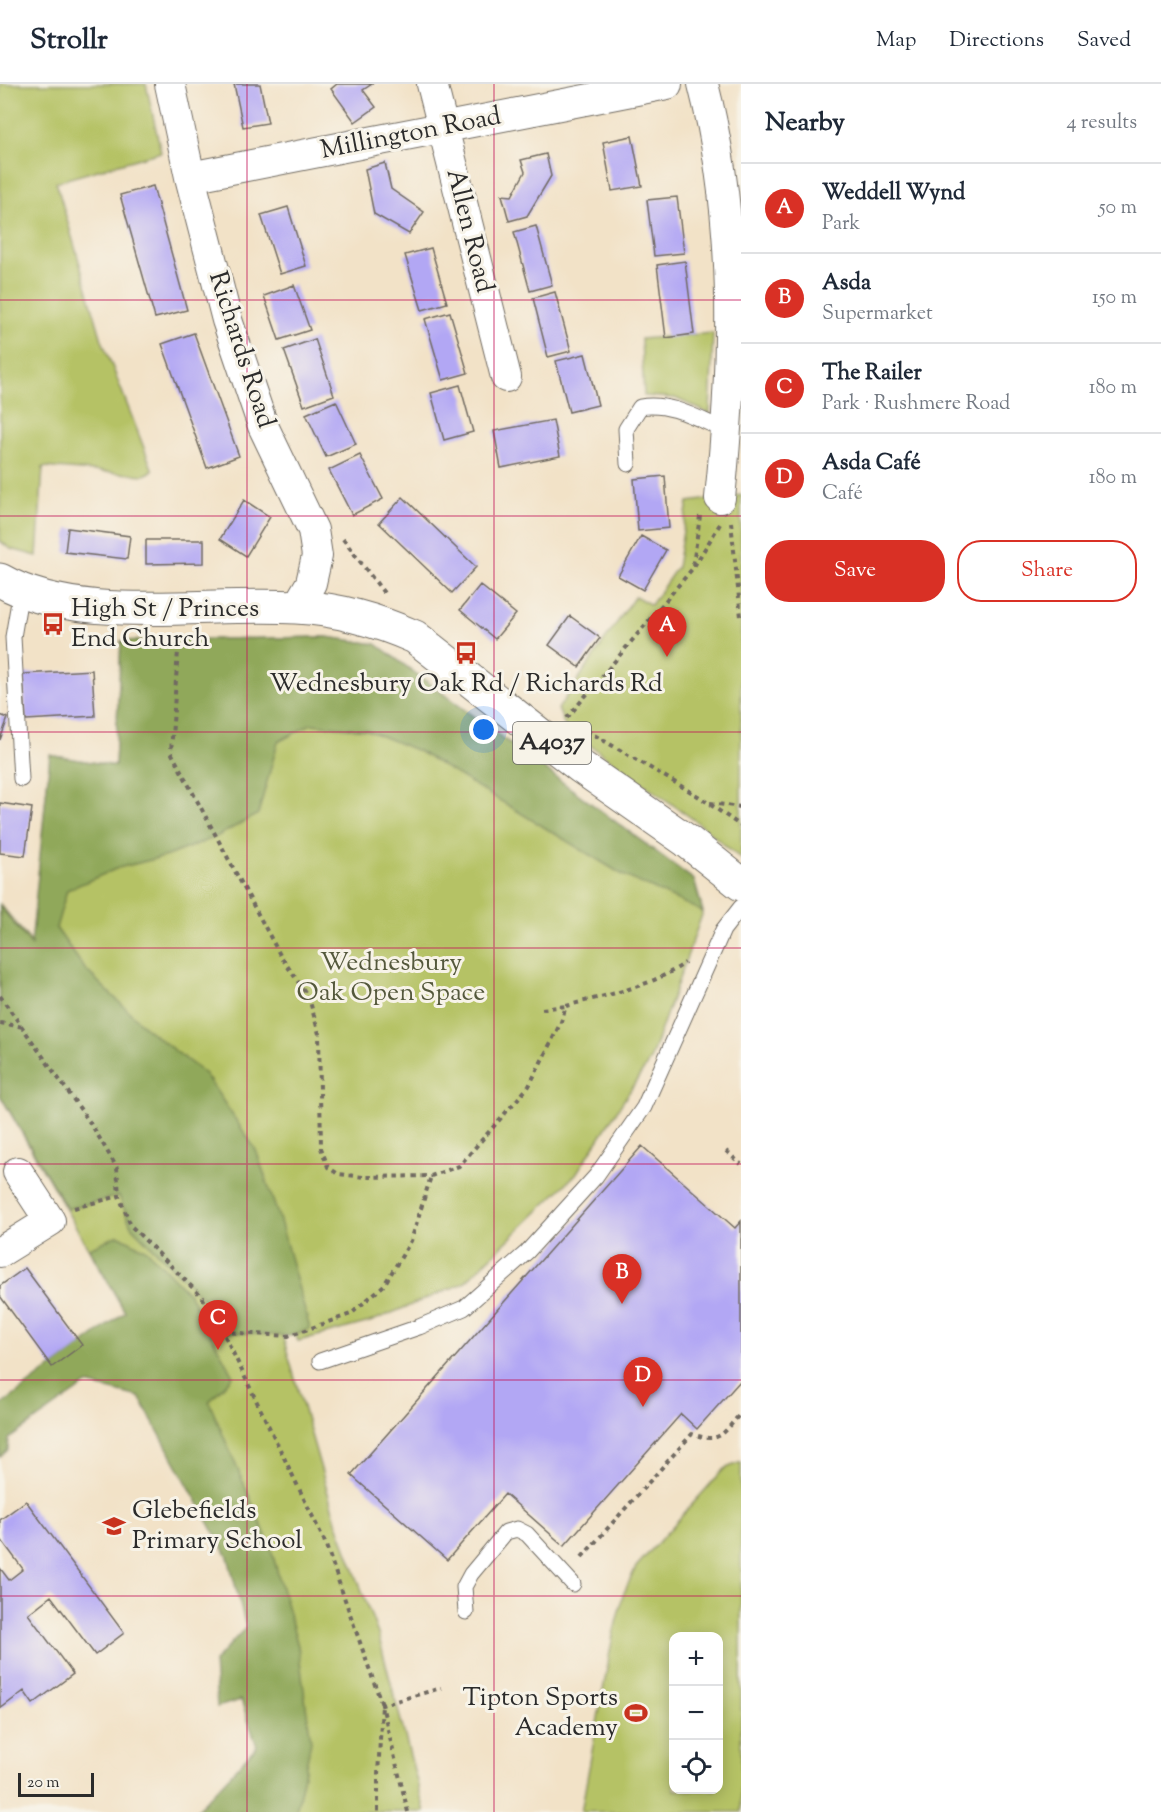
<!DOCTYPE html>
<html lang="en">
<head>
<meta charset="utf-8">
<style>
	:root { --surface:#fff; --page:#f2f2f3; --text:#1f2937; --muted:#747a83; --line:#e0e1e3; --accent:#d93025 }
	body { margin:0; font-family:"Sorts Mill Goudy",serif; background:var(--page); color:var(--text) }
	.controls { position:absolute; right:18px; bottom:18px; display:grid; overflow:hidden; border-radius:12px; box-shadow:0 3px 15px #0003 }
	.controls button { width:54px; height:54px; display:grid; place-items:center; padding:0; border:0; border-bottom:2px solid var(--line); background:var(--surface); color:var(--text); font:30px sans-serif }
	.scale { position:absolute; left:18px; bottom:15px; width:76px; box-sizing:border-box; padding-left:6px; border:3px solid #2b2b2b; border-top:0; font-size:16px; line-height:21px; white-space:nowrap; color:#2b2b2b; -webkit-text-stroke:4px #f7f3e8; paint-order:stroke }
	.you { position:absolute; left:484px; top:646px; width:21px; height:21px; margin:-15px; border:4px solid #fff; border-radius:50%; background:#1a73e8; box-shadow:0 0 0 9px #1a73e833 }
	.badge { display:grid; place-items:center; width:39px; height:39px; border-radius:50%; background:var(--accent); color:#fff; font-size:20px; font-weight:700 }
	.pin { position:absolute; translate:-50% -50px; filter:drop-shadow(0 2px 3px #0008) }
	.pin::after { content:''; position:absolute; top:32px; width:21px; height:18px; background:inherit; clip-path:polygon(0 0,100% 0,50% 100%) }
	.list { margin:0; padding:0; list-style:none }
	h2 { display:flex; justify-content:space-between; align-items:center; height:78px; margin:0; padding:0 24px; font-size:26px }
	h2 small { font-size:20px; font-weight:400; color:var(--muted) }
	.list li { display:grid; grid-template-columns:39px 1fr auto; gap:18px; align-items:center; box-sizing:border-box; height:90px; padding:0 24px; border-top:2px solid var(--line) }
	.list b { display:block; font-size:22px; white-space:nowrap }
	.list p { margin:0; font-size:20px; white-space:nowrap; color:var(--muted) }
	.list em { font-size:20px; font-style:normal; color:var(--muted) }
	.actions { display:flex; gap:12px; padding:18px 24px }
	.actions a { flex:1; padding:14px 0; border:2px solid var(--accent); border-radius:24px; text-align:center; font-size:21px; color:var(--accent) }
	.actions .main { background:var(--accent); color:#fff }
	.icon { flex:none; width:33px; height:33px; fill:none; stroke:currentColor; stroke-width:2; stroke-linecap:round; stroke-linejoin:round }
	.map { position:relative; flex:none; width:741px; height:1728px; overflow:hidden }
	header { display:flex; align-items:center; gap:36px; box-sizing:border-box; height:84px; padding:0 30px; background:var(--surface); border-bottom:2px solid var(--line) }
	header strong { font-size:28px }
	nav { display:flex; gap:33px; margin-inline-start:auto; font-size:21px }
	main { display:flex }
	aside { flex:1; background:var(--surface) }
	.map>svg:first-child { display:block }
	.green { fill:#b5c265; stroke:#707648; stroke-width:1.5; fill-rule:evenodd }
	.forest { fill:#90a85a; stroke:#5e6a42; stroke-width:1.5 }
	.building { fill:#b2a7f4 }
	.lines { fill:none; stroke-linecap:round; stroke-linejoin:round }
	.lane-casing { stroke:#716b62; stroke-width:17 }
	.street-casing { stroke:#716b62; stroke-width:32 }
	.primary-casing { stroke:#716b62; stroke-width:35 }
	.path { stroke:#716b62; stroke-width:4; stroke-dasharray:4.5 4.5; stroke-linecap:butt }
	.lane { stroke:#fff; stroke-width:15 }
	.street { stroke:#fff; stroke-width:30 }
	.primary { stroke:#fff; stroke-width:33 }
	.grid { fill:none; stroke:#c2185b; stroke-width:1.5; stroke-opacity:0.55 }
	.labels { text-anchor:middle; dominant-baseline:central; stroke-width:6; stroke-linejoin:round; paint-order:stroke }
	.shield { fill:#f7f3e8; stroke:#686764; stroke-width:1.5 }
	.shield-label { font-size:24px; font-weight:bold; fill:#2b2b2b }
	.street-label { font-size:26px; fill:#2b2b2b; stroke:#f7f3e8 }
	.poi-label { font-size:26px; fill:#2b2b2b; stroke:#f7f3e8; text-anchor:start }
	.park-label { font-size:26px; fill:#54583c; stroke:#f7f3e8 }
</style>
</head>
<body>
<header>
<strong>Strollr</strong>
<nav><a>Map</a><a>Directions</a><a>Saved</a></nav>
</header>
<main>
<div class="map">
<svg width="741" height="1728" viewBox="0 0 741 1728">
	<rect width="100%" height="100%" fill="#f7f3e8"/>
	<filter id="ink" filterUnits="userSpaceOnUse"><feTurbulence type="fractalNoise" baseFrequency=".0167" numOctaves="2"/><feDisplacementMap in="SourceGraphic" scale="12" xChannelSelector="R" yChannelSelector="G"/><feConvolveMatrix kernelMatrix="1 2 1 2 8 2 1 2 1" color-interpolation-filters="sRGB"/></filter>
	<filter id="wash" filterUnits="userSpaceOnUse"><feTurbulence type="fractalNoise" baseFrequency=".008" numOctaves="4" result="noise"/><feDisplacementMap in="SourceGraphic" scale="24" xChannelSelector="R" yChannelSelector="G"/><feGaussianBlur stdDeviation="1.35" result="paint"/><feColorMatrix in="noise" values="0 0 0 0 0 0 0 0 0 0 0 0 0 0 0 0 0 1.4 0 .05"/><feComposite in="paint" operator="in"/></filter>
	<g filter="url(#wash)">
		<rect width="100%" height="100%" fill="#f2e2c7"/>
		<!-- green -->
		<path class="green" d="M0,0H146L161,68L56,98L102,256L153,387L144,391L43,383L37,472L11,465L0,457Z
			M713,249L710,330L675,314L644,312L641,255Z
			M741,411V775L701,741L566,644L558,625L635,512L651,521L677,483L688,418Z
			M326,553L376,560L694,796L703,828L650,976L576,1090L464,1199L370,1238L298,1257L250,1139L336,1437L378,1550L425,1728H209L268,1702L273,1562L125,1228L0,1011V820L32,859L50,671L115,682L121,557Z
			M741,1378V1728H581L613,1551L623,1511L636,1483L724,1385ZM674,1552H718V1706H674Z"/>
		<!-- forest -->
		<path class="forest" d="M326,553L376,560L694,796L703,828L623,791L418,667L367,646L311,640L278,658L258,730L216,753L167,772L118,784L67,806L56,844L85,885L147,945L205,990L256,1066L280,1137L310,1245L288,1252L223,1248L202,1213L131,1142L119,1112L67,1125L0,1011V822L31,861L50,671L115,682L121,557Z
			M118,1151L147,1166L190,1211L233,1292L209,1318L270,1461L298,1562L311,1658L296,1728H195L257,1662L241,1616L217,1623L214,1578L246,1543L228,1473L139,1313L87,1300L9,1355L8,1366L0,1373V1322L125,1228L89,1164Z"/>
		<g id="blocks">
			<!-- building -->
			<path class="building" d="M234,0H260L268,39L243,43Z
				M337,0H372L363,6L376,23L355,38L331,5Z
				M632,52L642,102L612,107L603,58Z
				M546,70L551,92L527,132L509,137L502,111L512,112L525,88L521,76Z
				M385,79L391,105L424,128L409,150L374,130L365,85Z
				M153,102L187,226L155,234L120,111Z
				M677,113L684,169L654,172L647,116Z
				M288,123L306,182L280,190L261,131Z
				M536,142L552,201L530,207L514,148Z
				M431,164L447,219L422,226L405,171Z
				M685,177L694,250L666,254L657,181Z
				M294,201L310,246L279,256L264,212Z
				M555,208L571,267L548,273L533,214Z
				M450,228L468,289L443,296L425,235Z
				M194,249L239,372L207,384L162,260Z
				M315,255L334,311L304,322L284,266Z
				M585,270L598,321L569,328L556,277Z
				M460,301L473,348L444,356L431,309Z
				M336,317L356,360L326,373L306,330Z
				M553,336L560,372L501,384L494,347Z
				M360,371L383,415L352,431L329,386Z
				M665,392L669,444L638,447L634,395Z
				M403,413L476,483L452,509L379,439Z
				M244,416L270,433L246,472L220,455Z
				M68,444L130,452L127,475L65,468Z
				M641,452L666,466L643,506L618,492Z
				M146,456H204V479L146,480Z
				M480,501L516,530L495,555L460,526Z
				M570,532L600,554L579,583L549,561Z
				M92,586L95,632L26,636L23,590Z
				M0,631L8,634L0,656Z
				M0,719L32,724L25,772L0,769Z
				M642,1062L735,1144L741,1137V1296L697,1345L681,1330L564,1462L505,1410L447,1476L351,1391Z
				M25,1184L82,1261L52,1283L0,1212V1202Z
				M26,1417L124,1549L95,1571L51,1512L28,1530L73,1590L33,1620L24,1607L0,1625V1484L9,1496L23,1485L0,1454V1436Z"/>
		</g>
	</g>
	<g filter="url(#ink)">
		<use href="#blocks" fill-opacity="0" stroke="#716b62" stroke-width="1.5"/>
		<g class="lines">
			<!-- lane casing -->
			<g class="lane-casing">
				<path id="lane" d="M628,380L626,345L640,323C670,317 700,336 727,347
					M21,506L13,553L21,695
					M320,1277L419,1243L464,1224L527,1168L596,1092L644,1023L723,846L741,823
					M466,1528L464,1503L471,1490L506,1448L517,1445L527,1450L573,1500"/>
			</g>
			<!-- street casing -->
			<g class="street-casing">
				<path id="street" d="M170,0L190,93L227,236L263,342L313,446L317,472L311,499L297,523
					M432,0L506,293
					M703,0C738,135 734,276 720,414
					M190,93L667,0
					M0,1168L50,1137L18,1088"/>
			</g>
			<!-- primary casing -->
			<g class="primary-casing">
				<path id="primary" d="M0,496C80,542 206,517 296,523C339,525 376,536 415,553L581,683L687,757L741,800"/>
			</g>
			<!-- path -->
			<path class="path" d="M731,438L741,533
				M343,455L384,509
				M693,481L700,432
				M179,552L171,668L280,871L309,914L319,950L321,1064L328,1083L338,1090L364,1093L431,1092L459,1082L529,1002L561,938L566,922C606,911 651,903 685,879
				M567,634L693,484L720,440
				M579,642L698,712L741,742
				M710,719L741,723
				M0,912L93,1043L117,1084L119,1112L131,1142L202,1213L223,1248L324,1456L382,1621L378,1690V1728
				M542,925L566,922
				M0,939L23,943
				M726,1067L741,1080
				M74,1124L119,1112
				M223,1248L288,1252L351,1230L384,1201L411,1157L431,1092
				M582,1473L692,1350C721,1360 722,1350 741,1329
				M408,1728L382,1621L441,1604"/>
			<!-- lane -->
			<use href="#lane" class="lane"/>
			<!-- street -->
			<use href="#street" class="street"/>
			<!-- primary -->
			<use href="#primary" class="primary"/>
		</g>
	</g>
	<!-- grid -->
	<path class="grid" d="M247,0V1728M494,0V1728M0,216H741M0,432H741M0,648H741M0,864H741M0,1080H741M0,1296H741M0,1512H741"/>
	<!-- icons -->
	<defs>
		<g id="bus-bare" transform="scale(1.8)"><path d="M-5-6H5V4H4V6H2V4H-2V6H-4V4H-5ZM-3.5-4V0h7V-4ZM-3.5 1.2v1.5H-2V1.2ZM2 1.2v1.5H3.5V1.2Z" fill="#c8321e" stroke="#f7f3e8" stroke-width="2.5" paint-order="stroke"/></g>
		<g id="school-bare" transform="scale(1.8)"><path d="M0-5L7-2L0 1L-7-2ZM-4 1L0 2.5L4 1V4Q0 6-4 4Z" fill="#c8321e" stroke="#f7f3e8" stroke-width="2.5" paint-order="stroke"/></g>
		<g id="stadium-bare" transform="scale(1.8)"><path d="M0-5a6.5 5 0 1 0 0 10a6.5 5 0 1 0 0-10ZM-3.5-1.8h7v3.6h-7Z" fill="#c8321e" stroke="#f7f3e8" stroke-width="2.5" paint-order="stroke"/></g>
	</defs>
	<g fill-rule="evenodd">
		<use href="#bus-bare" x="53" y="540"/>
		<use href="#bus-bare" x="466" y="569"/>
		<use href="#school-bare" x="114" y="1442"/>
		<use href="#stadium-bare" x="636" y="1629"/>
	</g>
	<g class="labels">
		<!-- shield labels -->
		<rect class="shield" x="513" y="638" width="78" height="42" rx="4.5"/>
		<g class="shield-label">
			<text x="552" y="659">A4037</text>
		</g>
		<!-- street labels -->
		<g class="street-label">
			<text transform="translate(411 50) rotate(-11)">Millington Road</text>
			<text transform="translate(469 147) rotate(76)">Allen Road</text>
			<text transform="translate(241 266) rotate(72)">Richards Road</text>
		</g>
		<!-- poi labels -->
		<g class="poi-label">
			<text x="71" y="525">High St / Princes<tspan x="71" dy="30">End Church</tspan></text>
			<text x="466" y="600" text-anchor="middle">Wednesbury Oak Rd / Richards Rd</text>
			<text x="132" y="1427">Glebefields<tspan x="132" dy="30">Primary School</tspan></text>
			<text x="618" y="1614" text-anchor="end">Tipton Sports<tspan x="618" dy="30">Academy</tspan></text>
		</g>
		<!-- park labels -->
		<g class="park-label">
			<text x="391" y="879">Wednesbury<tspan x="391" dy="30">Oak Open Space</tspan></text>
		</g>
	</g>
</svg>
<div class="controls">
<button>+</button>
<button>−</button>
<button><svg class="icon" aria-label="locate" viewBox="0 0 24 24"><circle cx="12" cy="12" r="6"/><path d="M12 2v4M12 18v4M2 12h4M18 12h4"/></svg></button>
</div>
<div class="scale">20 m</div>
<div class="you"></div>
<div class="pin badge" style="left:667px;top:573px">A</div>
<div class="pin badge" style="left:622px;top:1220px">B</div>
<div class="pin badge" style="left:218px;top:1266px">C</div>
<div class="pin badge" style="left:643px;top:1323px">D</div>
</div>
<aside>
<h2>Nearby<small>4 results</small></h2>
<ul class="list">
<li><span class="badge">A</span><div><b>Weddell Wynd</b><p>Park</p></div><em>50 m</em></li>
<li><span class="badge">B</span><div><b>Asda</b><p>Supermarket</p></div><em>150 m</em></li>
<li><span class="badge">C</span><div><b>The Railer</b><p>Park · Rushmere Road</p></div><em>180 m</em></li>
<li><span class="badge">D</span><div><b>Asda Café</b><p>Café</p></div><em>180 m</em></li>
</ul>
<div class="actions"><a class="main">Save</a><a>Share</a></div>
</aside>
</main>
</body>
</html>
